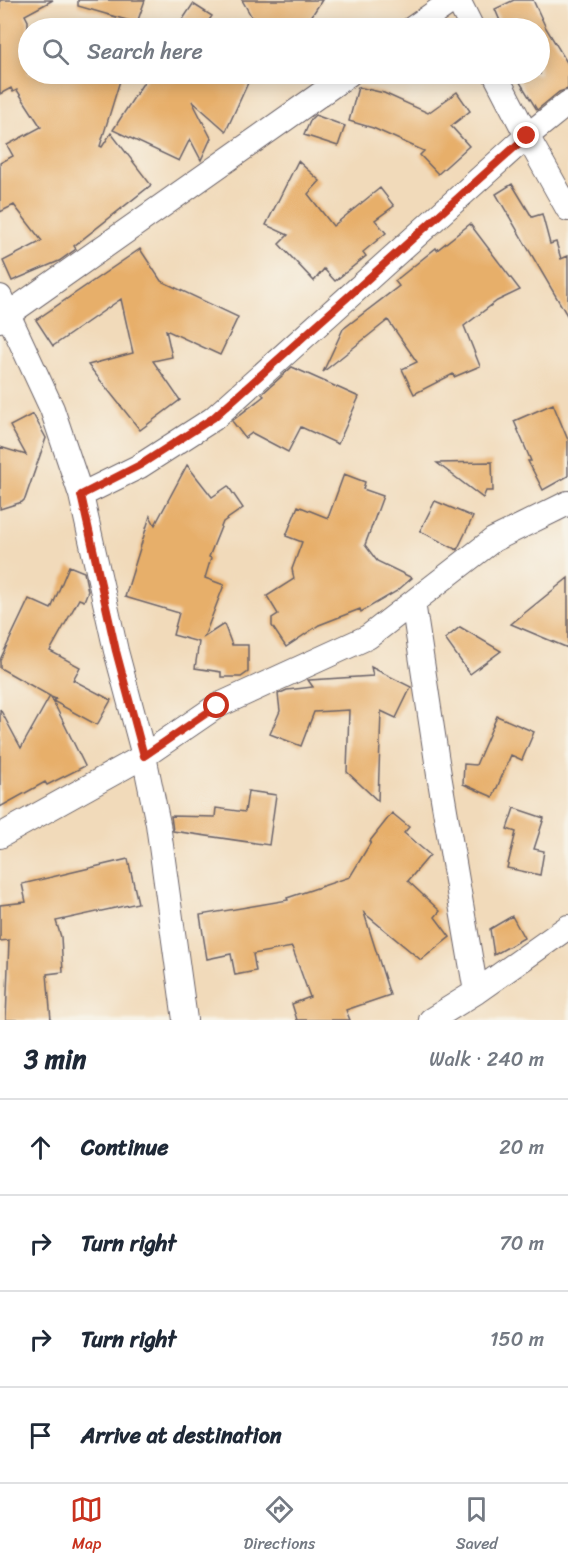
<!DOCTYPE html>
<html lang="en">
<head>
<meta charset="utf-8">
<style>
	:root { --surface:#fff; --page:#f6f6f7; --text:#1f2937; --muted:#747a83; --line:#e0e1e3; --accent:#c8321e }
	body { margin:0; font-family:Sriracha,sans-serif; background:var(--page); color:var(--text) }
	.stop { position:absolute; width:18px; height:18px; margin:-14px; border:4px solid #c8321e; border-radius:50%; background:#fff }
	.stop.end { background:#c8321e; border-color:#fff; box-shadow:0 2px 6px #0008 }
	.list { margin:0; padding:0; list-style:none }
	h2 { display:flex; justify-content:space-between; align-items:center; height:78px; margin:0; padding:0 24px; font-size:26px }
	h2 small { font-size:20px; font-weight:400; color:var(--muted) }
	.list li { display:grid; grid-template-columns:39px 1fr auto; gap:18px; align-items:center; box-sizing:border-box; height:96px; padding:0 24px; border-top:2px solid var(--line) }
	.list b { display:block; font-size:22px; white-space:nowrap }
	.list em { font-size:20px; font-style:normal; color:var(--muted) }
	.icon { flex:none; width:33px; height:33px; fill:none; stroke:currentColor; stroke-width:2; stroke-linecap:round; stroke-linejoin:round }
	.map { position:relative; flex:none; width:568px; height:1020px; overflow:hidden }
	.search { position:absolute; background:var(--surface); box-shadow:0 3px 15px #0003; left:18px; right:18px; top:18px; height:66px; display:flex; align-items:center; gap:15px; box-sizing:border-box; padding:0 21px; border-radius:33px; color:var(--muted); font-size:22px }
	.sheet { height:462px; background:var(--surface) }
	nav { display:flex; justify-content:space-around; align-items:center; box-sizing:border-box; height:84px; border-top:2px solid var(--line); background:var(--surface); font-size:16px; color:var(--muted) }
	nav a { display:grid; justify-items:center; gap:3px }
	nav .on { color:var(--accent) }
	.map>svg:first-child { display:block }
	.building { fill:#e7af6b }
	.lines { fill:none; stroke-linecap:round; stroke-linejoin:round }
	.minor-casing { stroke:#6a6267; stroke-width:26 }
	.minor { stroke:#fff; stroke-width:24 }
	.route { stroke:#c8321e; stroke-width:8 }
</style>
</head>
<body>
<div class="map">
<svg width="568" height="1020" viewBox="0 0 568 1020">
	<rect width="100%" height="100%" fill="#f7f3e8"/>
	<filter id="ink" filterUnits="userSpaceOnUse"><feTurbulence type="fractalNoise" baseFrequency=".0167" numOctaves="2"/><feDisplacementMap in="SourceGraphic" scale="12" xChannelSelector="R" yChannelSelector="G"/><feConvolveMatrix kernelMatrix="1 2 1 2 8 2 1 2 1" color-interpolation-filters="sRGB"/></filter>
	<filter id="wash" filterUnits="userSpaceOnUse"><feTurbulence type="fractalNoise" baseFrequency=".008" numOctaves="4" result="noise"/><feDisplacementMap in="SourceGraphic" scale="24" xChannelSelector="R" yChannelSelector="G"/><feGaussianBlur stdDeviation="1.35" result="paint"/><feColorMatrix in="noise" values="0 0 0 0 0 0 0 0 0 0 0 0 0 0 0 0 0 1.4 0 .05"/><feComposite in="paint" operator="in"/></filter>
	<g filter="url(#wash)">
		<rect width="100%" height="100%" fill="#f1daba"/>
		<g id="blocks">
			<!-- building -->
			<path class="building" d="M0,0H53L25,15L28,21V74H122L100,146L102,147L111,133L151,185L74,246L76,249L59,261L12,281L3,261L42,241L14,205L0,212V163L13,156L7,145L41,127L17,90L13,92L11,88L0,94Z
				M78,0H145L137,23L78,6Z
				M242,0H322L304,28H258Z
				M514,0H533L546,28L568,64V89L559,92L537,110L518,79L527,74H540V28H503L495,9Z
				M193,4L212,16L204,28H177Z
				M149,74H252L226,131L192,101L211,138L201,160L190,139L179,161L113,130Z
				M358,87L384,93L428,113L457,92L470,111L451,126L469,146L438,174L420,155L424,151L373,128L349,121Z
				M315,115L345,126L338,146L304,135L311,119Z
				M298,161L320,181L308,194L333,226L380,188L394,206L375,220L386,233L363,252L366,256L335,281L324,269L314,281L279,244L288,235L266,225Z
				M512,184L532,217L542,214L550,244L556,242L561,259L568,256V317L496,194Z
				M470,224L520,290L497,301L464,326L480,366L454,377L453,374L414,394L402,369L417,362L388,320L323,372L343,329L399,286L395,281L436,248L437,250Z
				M140,249L161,281L238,317L220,355L166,330L172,357L153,361L180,400L140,430L88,365L133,353L121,299L53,346L36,320Z
				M292,367L359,397L338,444L301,427L288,452L252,433L245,438L232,421L264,396L262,394Z
				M553,404L568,440V476L543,490L528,461H531L514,421Z
				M33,414L46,438L25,499L22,502L0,509V447L26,455L10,426Z
				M492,462L493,491H486L483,498L437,463Z
				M187,465L212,497L228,486L243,508L223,522L209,557L211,558L205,578L224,585L204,637L224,624L232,645H248V672L241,677H221V672L195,668L199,642L173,635L179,613L125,597L150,516L155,525Z
				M344,474L365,482L363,489L383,496L365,545L377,561L412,578L397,591L361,612L360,609L319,625L286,647L272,626V618L278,614L267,596L294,579L292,569L302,542L286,536L298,506L328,518Z
				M435,501L473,517L457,550L420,531Z
				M69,566L84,572L88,591L84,601L79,599L50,651L80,667L73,680L111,700L97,725L53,701L56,699L51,697L85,766L47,785L45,782L0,807V709L21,748L50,696L0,668V660L29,599L51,609Z
				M568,578V648L511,624Z
				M460,627L501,651L470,674L445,639Z
				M371,667L411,687L396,718L381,711L378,801L347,772L349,710L314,712L301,746L270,734L280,711L278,694L287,690L313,687L308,680H309L373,676Z
				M497,716L534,732L522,760L511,755L493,797L463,784L464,764L476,765Z
				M248,791L276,795L269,845L173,831L171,816L215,817L216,808L245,812Z
				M514,808L544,818L534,849L544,851L540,875L507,868L516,832L507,829Z
				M392,813L409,827L404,833L430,855L408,881L440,911L435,917L450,937L421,960L364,913L390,995L346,1010L350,1020H297L292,1004L310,997L292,947L253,954L256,971L235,975L231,954L207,959L200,915L288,900L287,898L350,877L371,842L370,841Z
				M128,859L138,903L56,921L61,937L63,972L47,974L51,1020H6L9,940L0,941V905L26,902L22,884Z
				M512,916L524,938L494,955L490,929Z"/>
		</g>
	</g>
	<g filter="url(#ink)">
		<use href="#blocks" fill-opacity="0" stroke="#6a6267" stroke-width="1.5"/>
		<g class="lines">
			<!-- minor casing -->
			<g class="minor-casing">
				<path id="minor" d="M458,0L472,28
					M413,28L453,0
					M495,74L527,136L568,209
					M0,297L52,409L81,495L116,651L144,756L158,824L185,1020
					M0,320L349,74
					M81,495L140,466L213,419L527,136L568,103
					M413,602L439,775L476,992
					M0,836L144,756L217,706L368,637L493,540L568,503
					M431,1020L476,992L568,927"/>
			</g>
			<!-- minor -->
			<use href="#minor" class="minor"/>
		</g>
	</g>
	<g class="lines" filter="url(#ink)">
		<!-- route -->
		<path class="route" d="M217,706L144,756L116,651L81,495L140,465L213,418L527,136"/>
	</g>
</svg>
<div class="stop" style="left:217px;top:706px"></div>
<div class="stop end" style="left:527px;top:136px"></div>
<div class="search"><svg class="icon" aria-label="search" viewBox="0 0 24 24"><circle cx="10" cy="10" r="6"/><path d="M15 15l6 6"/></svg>Search here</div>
</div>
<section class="sheet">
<h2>3 min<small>Walk · 240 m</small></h2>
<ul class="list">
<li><svg class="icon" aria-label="ahead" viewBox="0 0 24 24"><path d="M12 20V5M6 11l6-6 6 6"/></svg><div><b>Continue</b></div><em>20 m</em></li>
<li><svg class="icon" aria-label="right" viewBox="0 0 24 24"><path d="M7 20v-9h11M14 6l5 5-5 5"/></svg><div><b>Turn right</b></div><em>70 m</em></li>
<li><svg class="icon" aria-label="right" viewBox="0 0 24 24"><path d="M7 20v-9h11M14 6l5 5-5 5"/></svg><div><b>Turn right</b></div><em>150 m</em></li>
<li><svg class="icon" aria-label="arrive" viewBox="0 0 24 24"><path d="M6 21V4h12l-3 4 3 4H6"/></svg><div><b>Arrive at destination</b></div></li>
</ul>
</section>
<nav>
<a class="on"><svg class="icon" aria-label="map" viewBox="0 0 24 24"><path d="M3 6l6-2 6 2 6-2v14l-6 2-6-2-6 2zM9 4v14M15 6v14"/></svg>Map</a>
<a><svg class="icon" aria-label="directions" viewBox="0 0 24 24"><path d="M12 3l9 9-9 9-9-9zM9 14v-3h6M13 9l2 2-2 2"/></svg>Directions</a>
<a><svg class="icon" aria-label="saved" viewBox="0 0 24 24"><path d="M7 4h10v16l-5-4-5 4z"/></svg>Saved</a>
</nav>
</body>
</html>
